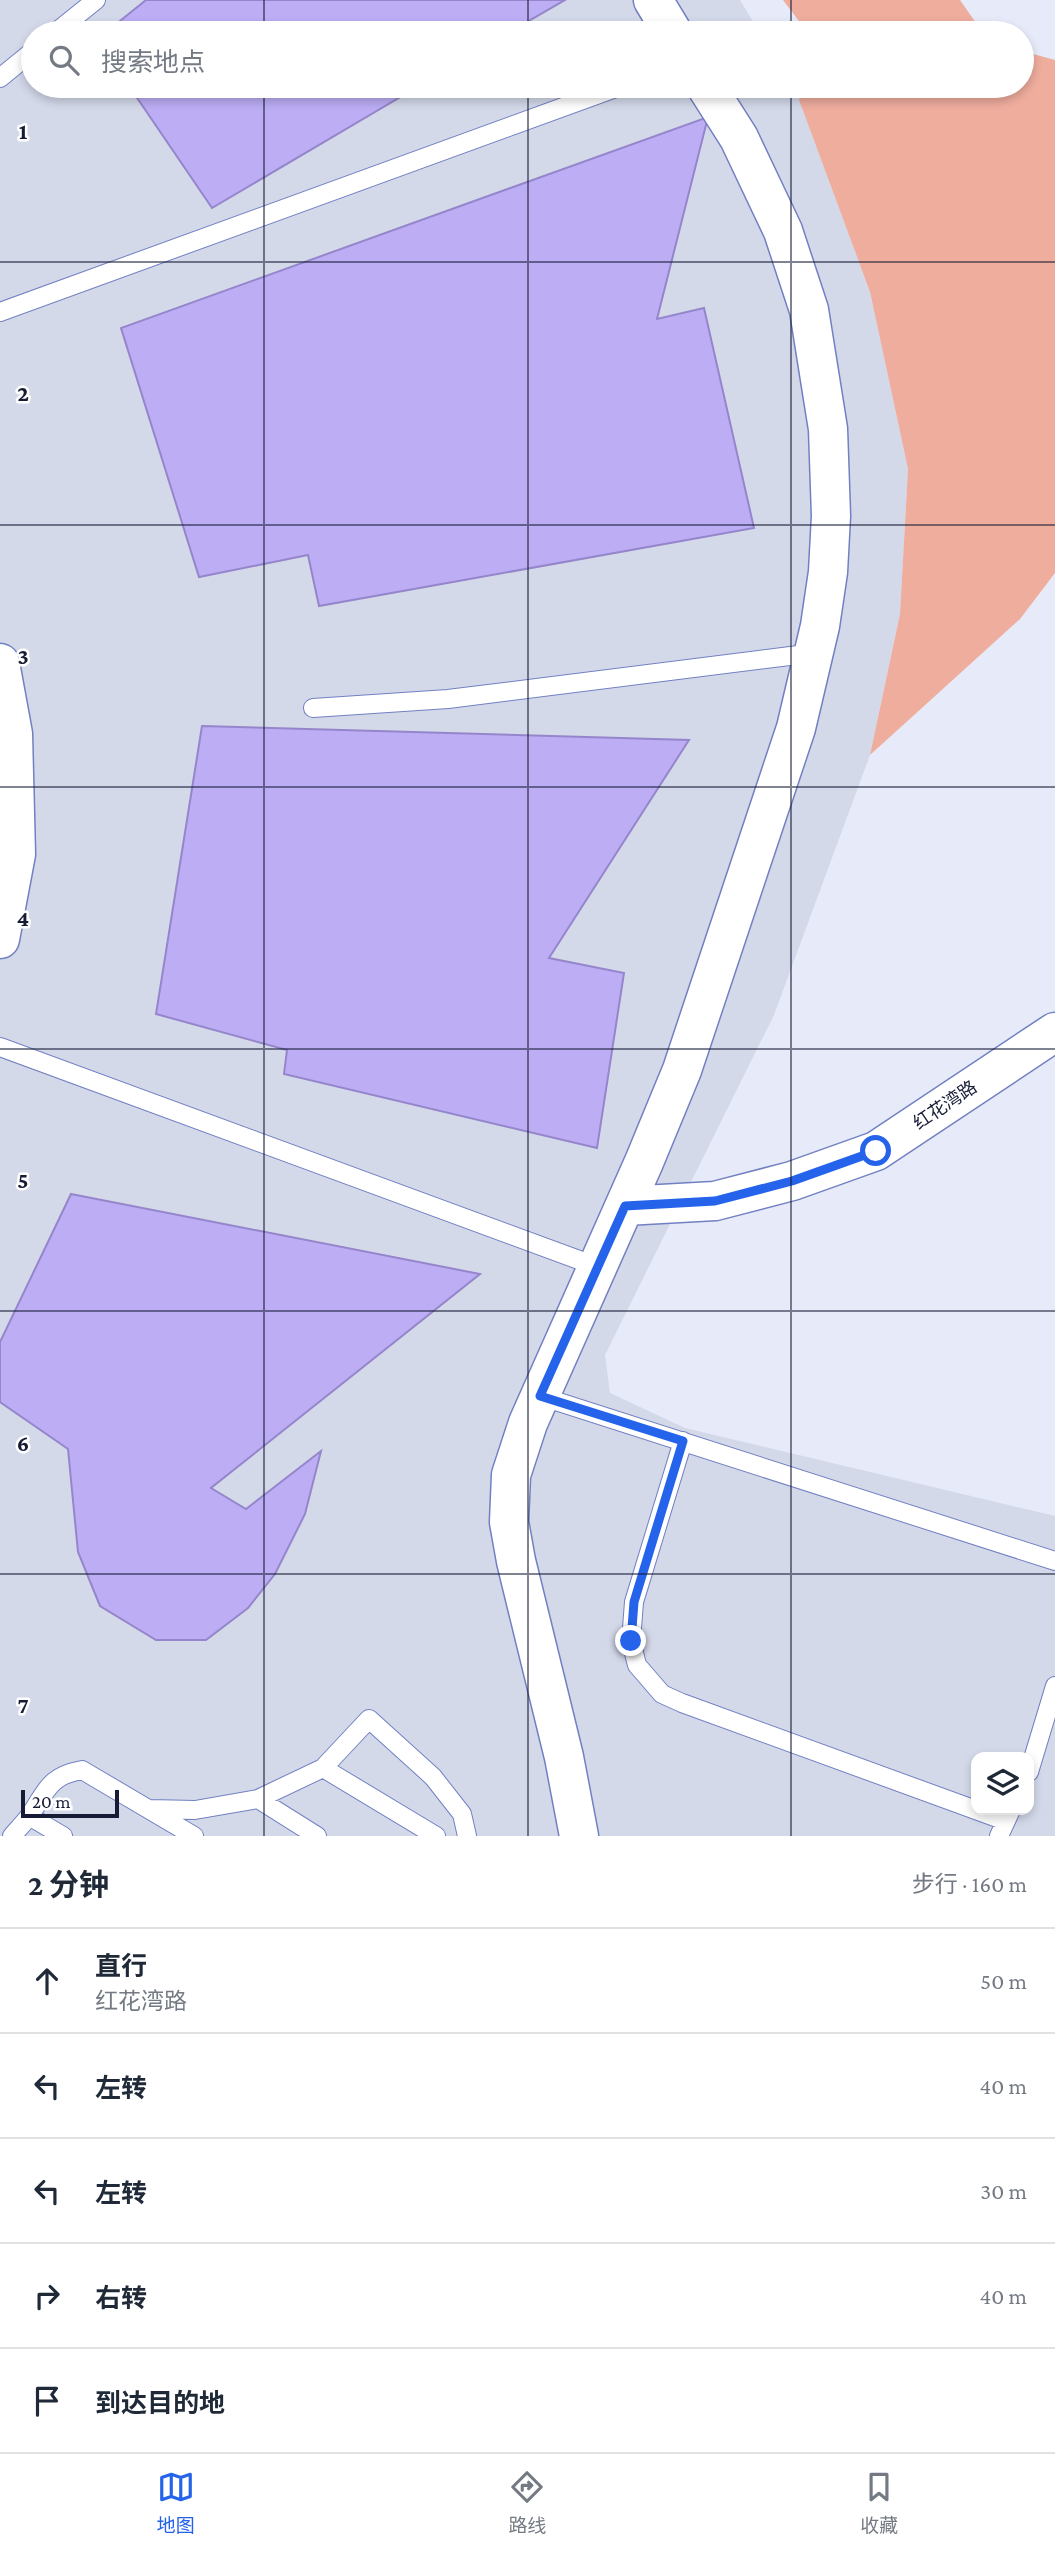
<!DOCTYPE html>
<html lang="zh">
<head>
<meta charset="utf-8">
<style>
	:root { --surface:#fff; --page:#f6f6f7; --text:#1f2937; --muted:#747a83; --line:#e0e1e3; --accent:#2563eb }
	body { margin:0; font-family:"Crimson Pro","Noto Sans SC",serif; background:var(--page); color:var(--text) }
	.controls { position:absolute; right:21px; bottom:21px; display:grid; overflow:hidden; border-radius:14px; box-shadow:0 4px 10px #0003 }
	.controls button { width:63px; height:63px; display:grid; place-items:center; padding:0; border:0; border-bottom:2px solid var(--line); background:var(--surface); color:var(--text); font:35px sans-serif }
	.scale { position:absolute; left:21px; bottom:18px; width:98px; box-sizing:border-box; padding-left:7px; border:4px solid #161b36; border-top:0; font-size:19px; line-height:24px; white-space:nowrap; color:#161b36; -webkit-text-stroke:5px #fff; paint-order:stroke }
	.stop { position:absolute; width:21px; height:21px; margin:-16px; border:5px solid #2563eb; border-radius:50%; background:#fff }
	.stop.end { background:#2563eb; border-color:#fff; box-shadow:0 2px 7px #0008 }
	.list { margin:0; padding:0; list-style:none }
	h2 { display:flex; justify-content:space-between; align-items:center; height:91px; margin:0; padding:0 28px; font-size:30px }
	h2 small { font-size:23px; font-weight:400; color:var(--muted) }
	.list li { display:grid; grid-template-columns:46px 1fr auto; gap:21px; align-items:center; box-sizing:border-box; height:105px; padding:0 28px; border-top:2px solid var(--line) }
	.list b { display:block; font-size:26px; white-space:nowrap }
	.list p { margin:0; font-size:23px; white-space:nowrap; color:var(--muted) }
	.list em { font-size:23px; font-style:normal; color:var(--muted) }
	.icon { flex:none; width:38px; height:38px; fill:none; stroke:currentColor; stroke-width:2; stroke-linecap:round; stroke-linejoin:round }
	.map { position:relative; flex:none; width:1055px; height:1836px; overflow:hidden }
	.search { position:absolute; background:var(--surface); box-shadow:0 4px 10px #0003; left:21px; right:21px; top:21px; height:77px; display:flex; align-items:center; gap:18px; box-sizing:border-box; padding:0 24px; border-radius:38px; color:var(--muted); font-size:26px }
	.sheet { height:616px; background:var(--surface) }
	nav { display:flex; justify-content:space-around; align-items:center; box-sizing:border-box; height:98px; border-top:2px solid var(--line); background:var(--surface); font-size:19px; color:var(--muted) }
	nav a { display:grid; justify-items:center; gap:4px }
	nav .on { color:var(--accent) }
	.map>svg:first-child { display:block }
	.built { fill:#d4d9ea; fill-rule:evenodd }
	.green { fill:#efad9e }
	.building { fill:#bcadf5; stroke:#9586cb; stroke-width:2 }
	.lines { fill:none; stroke-linecap:round; stroke-linejoin:round }
	.lane-casing { stroke:#7180c2; stroke-width:20 }
	.secondary-casing { stroke:#7180c2; stroke-width:41 }
	.lane { stroke:#fff; stroke-width:18 }
	.secondary { stroke:#fff; stroke-width:38 }
	.route { stroke:#2563eb; stroke-width:9 }
	.grid { fill:none; stroke:#161b36; stroke-width:2; stroke-opacity:0.55 }
	.labels { text-anchor:middle; dominant-baseline:central; stroke-width:5; stroke-linejoin:round; paint-order:stroke }
	.street-label { font-size:18px; fill:#161b36; stroke:#fff }
	.grid-label { font-size:23px; text-anchor:middle; font-weight:bold; fill:#161b36; stroke:#fff; stroke-width:5; stroke-linejoin:round; paint-order:stroke }
</style>
</head>
<body>
<div class="map">
<svg width="1055" height="1836" viewBox="0 0 1055 1836">
	<rect width="100%" height="100%" fill="#e6eaf9"/>
	<!-- built -->
	<path class="built" d="M0,0H740L760,33H33V86H791L799,100L870,292L908,469L900,614L870,755L774,1015L605,1355L610,1393L685,1428L1055,1516V1836H0ZM976,1757H1029V1810H976Z"/>
	<!-- green -->
	<path class="green" d="M783,0H960L983,33H805V29Z
		M1022,51L1055,60V573L1020,619L870,755L900,614L908,469L870,292L799,100L801,86H1022Z"/>
	<!-- building -->
	<path class="building" d="M146,0H565L508,33H105Z
		M129,86H419L212,208Z
		M708,117L657,319L704,308L754,528L319,606L308,555L199,577L121,328Z
		M202,726L689,740L549,958L624,973L597,1148L284,1074L287,1050L156,1014Z
		M71,1194L480,1274L211,1488L246,1509L321,1451L305,1514L275,1574L248,1608L206,1640H156L100,1606L78,1552L68,1449L0,1402V1342Z"/>
	<g class="lines">
		<!-- lane casing -->
		<g class="lane-casing">
			<path id="lane" d="M55,33L96,0
				M0,78L33,51
				M0,312L621,86
				M313,708L448,699L814,653
				M0,1047L598,1267
				M540,1396L1055,1561
				M683,1441L634,1602L631,1641L637,1665L662,1694L682,1703L1006,1821
				M323,1768L436,1836
				M1029,1772L1055,1686
				M258,1799L317,1836
				M149,1809L195,1810L258,1799L323,1768L369,1719L433,1777L462,1814L467,1836
				M29,1816L63,1836
				M12,1836C18,1829 25,1822 30,1815C47,1790 49,1776 82,1770L194,1836
				M999,1836L1011,1810"/>
		</g>
		<!-- secondary casing -->
		<g class="secondary-casing">
			<path id="secondary" d="M653,0L673,33
				M0,663L13,734L16,854L0,939
				M625,1206L715,1201L792,1181L876,1151L1055,1032
				M579,1836L564,1757L516,1561L509,1522L511,1475L528,1423L644,1162L682,1070L796,728L820,626L828,572L831,516L828,429L809,310L783,231L739,138L706,86"/>
		</g>
		<!-- lane -->
		<use href="#lane" class="lane"/>
		<!-- secondary -->
		<use href="#secondary" class="secondary"/>
	</g>
	<g class="lines">
		<!-- route -->
		<path class="route" d="M631,1641L634,1602L683,1441L540,1396L625,1206L715,1201L792,1181L876,1151"/>
	</g>
	<!-- grid -->
	<path class="grid" d="M264,0V33M528,0V33M791,0V33M264,86V1836M528,86V1836M791,86V1836M0,262H1055M0,525H1055M0,787H1055M0,1049H1055M0,1311H1055M0,1574H1055"/>
	<g class="labels">
		<!-- street labels -->
		<g class="street-label">
			<text transform="translate(945 1105) rotate(-34)">红花湾路</text>
		</g>
	</g>
	<g class="grid-label">
		<text x="23" y="139">1</text>
		<text x="23" y="401">2</text>
		<text x="23" y="664">3</text>
		<text x="23" y="926">4</text>
		<text x="23" y="1188">5</text>
		<text x="23" y="1451">6</text>
		<text x="23" y="1713">7</text>
	</g>
</svg>
<div class="controls">
<button><svg class="icon" aria-label="layers" viewBox="0 0 24 24"><path d="M12 4l9 5-9 5-9-5zM3 14l9 5 9-5"/></svg></button>
</div>
<div class="scale">20 m</div>
<div class="stop" style="left:876px;top:1151px"></div>
<div class="stop end" style="left:631px;top:1641px"></div>
<div class="search"><svg class="icon" aria-label="search" viewBox="0 0 24 24"><circle cx="10" cy="10" r="6"/><path d="M15 15l6 6"/></svg>搜索地点</div>
</div>
<section class="sheet">
<h2>2 分钟<small>步行 · 160 m</small></h2>
<ul class="list">
<li><svg class="icon" aria-label="ahead" viewBox="0 0 24 24"><path d="M12 20V5M6 11l6-6 6 6"/></svg><div><b>直行</b><p>红花湾路</p></div><em>50 m</em></li>
<li><svg class="icon" aria-label="left" viewBox="0 0 24 24"><path d="M17 20v-9H6M10 6l-5 5 5 5"/></svg><div><b>左转</b></div><em>40 m</em></li>
<li><svg class="icon" aria-label="left" viewBox="0 0 24 24"><path d="M17 20v-9H6M10 6l-5 5 5 5"/></svg><div><b>左转</b></div><em>30 m</em></li>
<li><svg class="icon" aria-label="right" viewBox="0 0 24 24"><path d="M7 20v-9h11M14 6l5 5-5 5"/></svg><div><b>右转</b></div><em>40 m</em></li>
<li><svg class="icon" aria-label="arrive" viewBox="0 0 24 24"><path d="M6 21V4h12l-3 4 3 4H6"/></svg><div><b>到达目的地</b></div></li>
</ul>
</section>
<nav>
<a class="on"><svg class="icon" aria-label="map" viewBox="0 0 24 24"><path d="M3 6l6-2 6 2 6-2v14l-6 2-6-2-6 2zM9 4v14M15 6v14"/></svg>地图</a>
<a><svg class="icon" aria-label="directions" viewBox="0 0 24 24"><path d="M12 3l9 9-9 9-9-9zM9 14v-3h6M13 9l2 2-2 2"/></svg>路线</a>
<a><svg class="icon" aria-label="saved" viewBox="0 0 24 24"><path d="M7 4h10v16l-5-4-5 4z"/></svg>收藏</a>
</nav>
</body>
</html>
